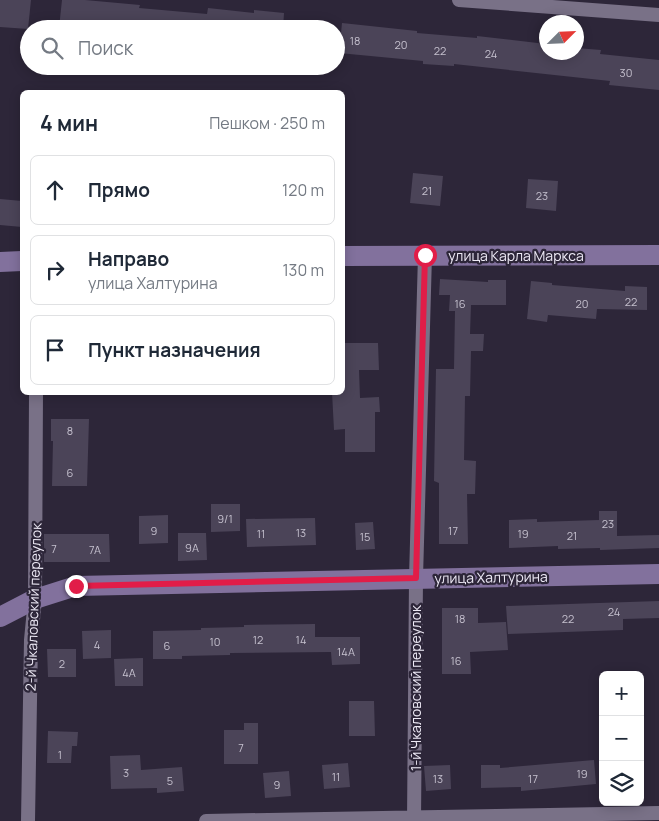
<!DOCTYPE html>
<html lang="ru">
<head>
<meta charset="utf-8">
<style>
	:root { --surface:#fff; --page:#f2f2f3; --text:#1f2937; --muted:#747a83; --line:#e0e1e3 }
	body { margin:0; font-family:Manrope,sans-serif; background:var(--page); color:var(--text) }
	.controls { position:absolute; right:15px; bottom:15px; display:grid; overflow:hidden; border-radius:8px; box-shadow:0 2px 12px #0003 }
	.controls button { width:45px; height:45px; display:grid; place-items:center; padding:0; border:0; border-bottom:1px solid var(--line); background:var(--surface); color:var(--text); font:25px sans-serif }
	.compass { position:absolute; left:539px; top:15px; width:45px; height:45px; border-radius:50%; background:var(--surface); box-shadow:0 2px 12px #0003; rotate:66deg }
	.stop { position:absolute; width:15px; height:15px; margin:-11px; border:4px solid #e11d48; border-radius:50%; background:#fff }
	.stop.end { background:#e11d48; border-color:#fff; box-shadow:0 1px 5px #0008 }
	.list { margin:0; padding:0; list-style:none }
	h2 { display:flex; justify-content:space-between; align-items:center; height:65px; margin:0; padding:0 20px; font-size:21px }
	h2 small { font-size:16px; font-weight:400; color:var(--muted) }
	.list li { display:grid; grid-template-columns:32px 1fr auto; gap:15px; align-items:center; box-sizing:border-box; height:70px; margin:0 10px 10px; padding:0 10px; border:1px solid var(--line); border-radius:8px }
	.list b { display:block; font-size:19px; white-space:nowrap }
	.list p { margin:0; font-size:16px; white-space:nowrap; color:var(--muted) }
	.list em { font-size:16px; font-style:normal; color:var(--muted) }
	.icon { flex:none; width:28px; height:28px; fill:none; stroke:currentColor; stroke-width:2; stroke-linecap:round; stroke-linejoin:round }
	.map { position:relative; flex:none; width:659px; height:821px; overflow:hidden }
	.search { position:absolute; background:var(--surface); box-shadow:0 2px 12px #0003; left:20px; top:20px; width:325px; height:55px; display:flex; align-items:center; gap:12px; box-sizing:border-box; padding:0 18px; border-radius:28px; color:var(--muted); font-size:19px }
	.panel { position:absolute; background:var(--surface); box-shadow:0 2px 12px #0003; left:20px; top:90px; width:325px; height:305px; border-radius:8px }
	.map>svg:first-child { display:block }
	.building { fill:#4b4458 }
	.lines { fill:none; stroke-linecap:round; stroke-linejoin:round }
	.street { stroke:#797187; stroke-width:14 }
	.secondary { stroke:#82719d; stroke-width:20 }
	.route { stroke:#e11d48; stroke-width:6 }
	.labels { text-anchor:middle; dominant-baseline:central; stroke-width:4.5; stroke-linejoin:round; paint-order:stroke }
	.number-label { font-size:11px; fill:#c5c0ce }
	.street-label { font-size:14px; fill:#eeeaf6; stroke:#2d2639 }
</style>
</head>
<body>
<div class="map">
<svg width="659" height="821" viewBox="0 0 659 821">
	<rect width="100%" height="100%" fill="#2d2639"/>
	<!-- building -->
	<path class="building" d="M0,0H31L28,29L0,27Z
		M62,0H85L140,5L139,8L207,14L208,8L254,13V10L284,13L283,29L59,28Z
		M342,23L417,31V33L477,38V36L546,44V52H576V48L601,50L600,54L659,60V90L609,85L610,81L454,64V66L423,64V61L339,53Z
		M413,173L443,176L440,206L410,203Z
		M528,179L558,181L556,211L526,208Z
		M0,199L22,201V227L0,225Z
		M440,279L488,282V280H506V305H471L470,334H484L483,351H471L470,396H465L464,460L476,461L475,494H467L468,544H439V483L434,481L436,369H454L455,311H449L450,295H439Z
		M531,281L552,283V285L625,291V286L647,287V310L597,309L596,319L548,315L547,322L527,319Z
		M342,343H378L379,370H359L360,398L379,397L380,412H375V452H345V429L334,430L332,392H342Z
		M51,419H89L87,486H52L53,441H51Z
		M211,504H240V531L211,532Z
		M599,511H617V536L659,535V548L600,550V548L558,549V546L509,548V520L537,519V522L599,520Z
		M168,515V543L139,544V516Z
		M315,518L316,545L247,547L246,519Z
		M373,522L375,549L356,550L355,523Z
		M178,533H206L207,560L178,561Z
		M44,534H109L110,562H44Z
		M659,601V618L623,619V630L508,634L506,606Z
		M442,608H478V623L506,622L508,650L470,652L471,674H442Z
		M315,624V637H360V664L332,665L331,652L230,653V655L182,656V659H153V631L201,630V628L244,627V625Z
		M111,630V658L83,659L82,631Z
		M47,649H76V677H48Z
		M143,658V686H115L114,659Z
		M349,701H374L375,736H349Z
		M244,723H258V764H224V730H244Z
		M48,731L78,732L77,746H72L71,763H47Z
		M140,755L141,770L182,767L184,791L157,793V788L111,789L110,756Z
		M594,760L596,784L521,791V787L481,788V765H500V768Z
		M348,763L350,787L324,789L322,765Z
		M450,765L451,789L426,791L424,766Z
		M289,771L291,796L265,798L263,773Z"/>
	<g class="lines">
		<!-- street -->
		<path class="street" d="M459,0L659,15
			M28,821L31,640L35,599L36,392
			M206,821L659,813
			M414,821L416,578L425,255"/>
		<!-- secondary -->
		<path class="secondary" d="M342,256L659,255
			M0,262L22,261
			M0,617L35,599L76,586L659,574"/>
	</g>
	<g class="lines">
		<!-- route -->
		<path class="route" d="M76,586L416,578L425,255"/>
	</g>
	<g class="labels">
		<!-- number labels -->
		<g class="number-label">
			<text x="355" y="40">18</text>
			<text x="401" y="44">20</text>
			<text x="440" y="50">22</text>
			<text x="491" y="53">24</text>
			<text x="626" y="72">30</text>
			<text x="427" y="190">21</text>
			<text x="542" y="195">23</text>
			<text x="631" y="301">22</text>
			<text x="460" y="303">16</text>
			<text x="582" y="303">20</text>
			<text x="70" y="430">8</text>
			<text x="70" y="472">6</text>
			<text x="225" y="518">9/1</text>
			<text x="608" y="523">23</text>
			<text x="154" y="530">9</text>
			<text x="453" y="530">17</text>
			<text x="301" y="532">13</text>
			<text x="261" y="533">11</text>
			<text x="523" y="533">19</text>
			<text x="572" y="535">21</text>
			<text x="365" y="536">15</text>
			<text x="192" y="547">9А</text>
			<text x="54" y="548">7</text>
			<text x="95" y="549">7А</text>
			<text x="614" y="611">24</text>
			<text x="460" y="618">18</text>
			<text x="568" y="618">22</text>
			<text x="258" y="639">12</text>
			<text x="301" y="639">14</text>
			<text x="215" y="641">10</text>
			<text x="97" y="644">4</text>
			<text x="167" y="645">6</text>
			<text x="346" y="651">14А</text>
			<text x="456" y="660">16</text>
			<text x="62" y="663">2</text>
			<text x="129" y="672">4А</text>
			<text x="241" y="747">7</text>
			<text x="60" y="754">1</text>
			<text x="126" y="772">3</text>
			<text x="582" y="773">19</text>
			<text x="336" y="776">11</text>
			<text x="438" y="778">13</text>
			<text x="533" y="778">17</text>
			<text x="170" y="780">5</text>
			<text x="277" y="784">9</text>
		</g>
		<!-- street labels -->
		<g class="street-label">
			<text x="516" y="255">улица Карла Маркса</text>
			<text transform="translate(491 577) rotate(-1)">улица Халтурина</text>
			<text transform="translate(33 607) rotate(-88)">2-й Чкаловский переулок</text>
			<text transform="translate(415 688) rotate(-90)">1-й Чкаловский переулок</text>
		</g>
	</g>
</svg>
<div class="controls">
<button>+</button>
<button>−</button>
<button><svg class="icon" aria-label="layers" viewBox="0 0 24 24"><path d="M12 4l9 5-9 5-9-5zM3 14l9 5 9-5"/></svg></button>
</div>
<svg class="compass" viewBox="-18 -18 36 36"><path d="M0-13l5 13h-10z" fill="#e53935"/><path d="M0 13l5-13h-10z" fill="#747a83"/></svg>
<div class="stop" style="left:425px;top:255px"></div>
<div class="stop end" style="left:76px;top:586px"></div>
<div class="search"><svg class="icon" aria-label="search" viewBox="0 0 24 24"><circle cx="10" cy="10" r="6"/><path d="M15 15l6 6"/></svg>Поиск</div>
<section class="panel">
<h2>4 мин<small>Пешком · 250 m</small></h2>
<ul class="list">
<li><svg class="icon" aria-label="ahead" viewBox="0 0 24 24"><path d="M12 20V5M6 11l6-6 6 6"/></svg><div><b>Прямо</b></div><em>120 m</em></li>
<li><svg class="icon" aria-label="right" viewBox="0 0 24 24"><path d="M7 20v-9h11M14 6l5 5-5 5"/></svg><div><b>Направо</b><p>улица Халтурина</p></div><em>130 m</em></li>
<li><svg class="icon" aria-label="arrive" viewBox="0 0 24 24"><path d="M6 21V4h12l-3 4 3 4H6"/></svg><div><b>Пункт назначения</b></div></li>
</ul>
</section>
</div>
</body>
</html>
